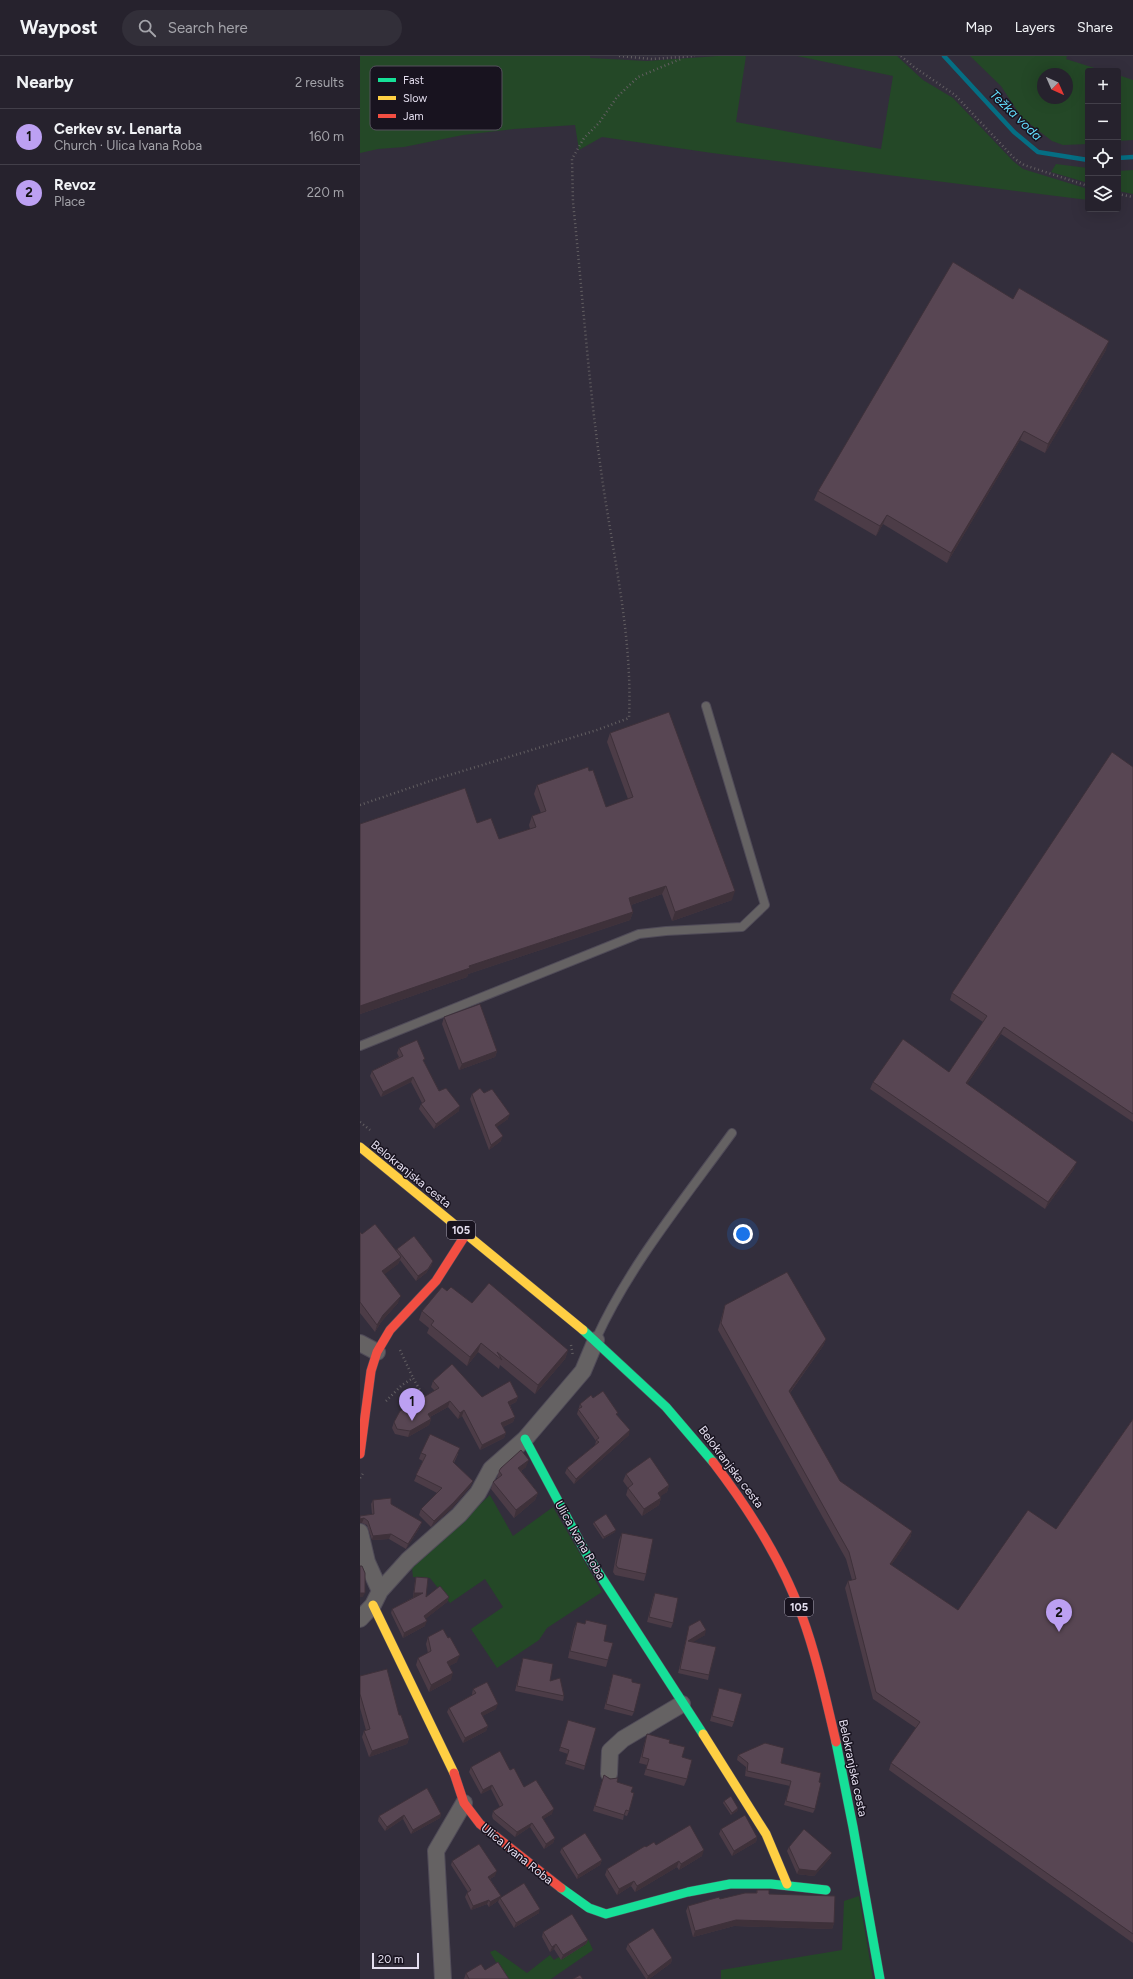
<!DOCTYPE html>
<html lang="en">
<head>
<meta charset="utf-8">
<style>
	:root { --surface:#26222d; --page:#322f39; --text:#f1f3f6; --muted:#a4a4aa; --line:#423f49; --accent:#bca0f2 }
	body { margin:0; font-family:Figtree,sans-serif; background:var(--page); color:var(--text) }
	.controls { position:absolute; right:12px; top:12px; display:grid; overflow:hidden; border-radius:4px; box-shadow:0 4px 16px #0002 }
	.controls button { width:36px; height:36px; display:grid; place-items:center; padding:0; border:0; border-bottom:1px solid var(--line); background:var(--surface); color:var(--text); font:20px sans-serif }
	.compass { position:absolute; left:677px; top:12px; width:36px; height:36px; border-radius:50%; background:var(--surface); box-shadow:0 4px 16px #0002; rotate:135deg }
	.scale { position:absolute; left:12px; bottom:10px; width:47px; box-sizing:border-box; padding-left:4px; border:2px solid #e4deef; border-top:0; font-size:11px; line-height:14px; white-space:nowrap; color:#e4deef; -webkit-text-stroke:3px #18131f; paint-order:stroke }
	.you { position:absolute; left:383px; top:1178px; width:14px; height:14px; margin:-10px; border:3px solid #fff; border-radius:50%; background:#1a73e8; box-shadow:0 0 0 6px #1a73e833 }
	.badge { display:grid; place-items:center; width:26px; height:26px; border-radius:50%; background:var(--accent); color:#111; font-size:13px; font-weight:700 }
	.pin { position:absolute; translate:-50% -33px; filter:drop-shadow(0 1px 2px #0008) }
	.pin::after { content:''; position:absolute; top:21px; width:14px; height:12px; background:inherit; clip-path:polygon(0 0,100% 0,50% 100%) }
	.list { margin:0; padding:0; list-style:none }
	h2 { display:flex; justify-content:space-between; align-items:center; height:52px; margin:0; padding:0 16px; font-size:17px }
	h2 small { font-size:13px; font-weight:400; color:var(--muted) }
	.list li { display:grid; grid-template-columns:26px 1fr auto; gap:12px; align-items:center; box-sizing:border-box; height:56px; padding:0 16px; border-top:1px solid var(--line) }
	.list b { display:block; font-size:15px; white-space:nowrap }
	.list p { margin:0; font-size:13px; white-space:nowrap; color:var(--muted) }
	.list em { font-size:13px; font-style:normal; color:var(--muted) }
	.icon { flex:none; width:22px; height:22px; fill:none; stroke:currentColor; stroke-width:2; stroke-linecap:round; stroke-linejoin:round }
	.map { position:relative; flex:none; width:773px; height:1923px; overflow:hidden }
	header { display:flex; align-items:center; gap:24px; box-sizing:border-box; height:56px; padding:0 20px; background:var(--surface); border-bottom:1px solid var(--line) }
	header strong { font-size:19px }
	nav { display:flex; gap:22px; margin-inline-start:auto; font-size:14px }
	.search { width:280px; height:36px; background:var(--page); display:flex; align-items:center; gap:10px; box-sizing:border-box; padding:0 14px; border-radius:22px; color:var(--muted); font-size:15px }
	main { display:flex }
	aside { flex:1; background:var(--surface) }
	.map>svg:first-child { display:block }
	.green { fill:#244827; fill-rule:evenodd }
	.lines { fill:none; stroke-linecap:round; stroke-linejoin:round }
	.stream { stroke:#056e83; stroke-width:4.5 }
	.lane-casing { stroke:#504b58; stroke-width:10 }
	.street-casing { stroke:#504b58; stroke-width:18 }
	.fast-casing { stroke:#504b58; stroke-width:10 }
	.slow-casing { stroke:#504b58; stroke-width:10 }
	.jam-casing { stroke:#504b58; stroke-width:10 }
	.path { stroke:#635f62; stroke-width:2.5; stroke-dasharray:1 3; stroke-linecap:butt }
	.lane { stroke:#656263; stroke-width:8 }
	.street { stroke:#656263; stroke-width:16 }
	.fast { stroke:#16e098; stroke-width:9 }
	.slow { stroke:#ffcf43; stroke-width:9 }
	.jam { stroke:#f24e42; stroke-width:9 }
	.wall { fill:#4c3c47 }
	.shaded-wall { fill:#3e313a }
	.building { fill:#584653; stroke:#3e313a }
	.labels { text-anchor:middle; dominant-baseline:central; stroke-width:3; stroke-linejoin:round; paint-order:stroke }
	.shield { fill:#18131f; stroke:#a7a1b1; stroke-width:1 }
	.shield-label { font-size:11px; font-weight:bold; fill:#e4deef }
	.street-label { font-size:12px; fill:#e4deef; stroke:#18131f }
	.water-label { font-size:13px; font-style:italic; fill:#63ddfc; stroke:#18131f }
	.key { fill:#18131f; stroke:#55505d; stroke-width:1 }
	.key-label { font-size:11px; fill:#e4deef }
</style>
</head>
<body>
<header>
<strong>Waypost</strong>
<div class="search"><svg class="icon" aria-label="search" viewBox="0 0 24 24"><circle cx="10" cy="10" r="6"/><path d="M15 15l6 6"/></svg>Search here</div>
<nav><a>Map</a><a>Layers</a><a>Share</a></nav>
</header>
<main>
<aside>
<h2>Nearby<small>2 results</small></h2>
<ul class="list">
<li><span class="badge">1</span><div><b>Cerkev sv. Lenarta</b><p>Church · Ulica Ivana Roba</p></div><em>160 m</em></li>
<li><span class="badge">2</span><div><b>Revoz</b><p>Place</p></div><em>220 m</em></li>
</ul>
</aside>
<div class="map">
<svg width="773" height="1923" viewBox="0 0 773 1923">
	<rect width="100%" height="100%" fill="#332e3c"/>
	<!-- green -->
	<path class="green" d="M0,0H230V2L287,5L358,0H386L376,66L521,93L533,20L437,0H537L563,24L593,42L653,105L663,113L728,133V144L352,97L242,81L219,94L215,69L154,73L103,79L44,91L18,93L0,97Z
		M610,0H707L706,3L744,15H728V88L703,89L692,85L662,62L641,30ZM683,18H707V42H683Z
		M758,19L773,24V84L758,85Z
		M696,108L728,112V127L691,116Z
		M773,114V138L758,135V115Z
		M130,1439L153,1480L193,1451L242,1536L187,1572L179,1584L137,1612L111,1573L143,1551L125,1523L90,1547L70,1522L53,1521L52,1512Z
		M499,1840L513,1923H361V1914L482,1894L484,1845Z
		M228,1883L233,1894L191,1923H146L130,1896L135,1894L167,1917L190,1899L194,1904Z"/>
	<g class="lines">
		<!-- stream -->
		<path class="stream" d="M584,0L654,76L678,96L728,104
			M758,102L773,101"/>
		<!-- lane casing -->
		<g class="lane-casing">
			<path id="lane" d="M0,990L279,878L306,875L382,871L405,849L346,650
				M236,1283C269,1210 325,1142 372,1077"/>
		</g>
		<!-- street casing -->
		<g class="street-casing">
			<path id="street" d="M0,1287L17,1296
				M0,1476L7,1506L20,1535
				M0,1563L13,1549L20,1535L48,1504L99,1459L118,1437L131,1413L165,1383L223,1315L236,1284
				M249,1718L250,1695L263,1683L322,1648
				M83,1923L76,1795L104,1747"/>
		</g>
		<!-- fast casing -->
		<g class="fast-casing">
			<path id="fast" d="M223,1274L306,1351L353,1406
				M165,1383L227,1499L343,1678
				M476,1686L493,1771L520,1923
				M201,1832L229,1852L246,1858L328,1836L370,1828H411L466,1834"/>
		</g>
		<!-- slow casing -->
		<g class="slow-casing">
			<path id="slow" d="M0,1091L223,1274
				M13,1549L94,1717
				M343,1678L406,1778L427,1828"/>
		</g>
		<!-- jam casing -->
		<g class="jam-casing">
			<path id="jam" d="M0,1398L11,1315L17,1296L30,1274L76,1225L106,1178
				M353,1406C389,1453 422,1504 442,1560C457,1601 466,1644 476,1686
				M94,1717L104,1747L120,1768L201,1832"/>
		</g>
		<!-- path -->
		<path class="path" d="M259,0L292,3L335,0
			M541,0L554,11L595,39L655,103L664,109L728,130
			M758,138L773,141
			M0,749L70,725L237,674L269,662C273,578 251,491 240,407C228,321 222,233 213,146L212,103L224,82L239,67L257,41L278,21L323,2
			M0,1066L10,1074
			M211,1289L213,1300
			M40,1294L53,1322
			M26,1345L42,1329L53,1322L65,1343
			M0,1422L4,1416"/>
		<!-- lane -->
		<use href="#lane" class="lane"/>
		<!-- street -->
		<use href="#street" class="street"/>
		<!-- fast -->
		<use href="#fast" class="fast"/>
		<!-- slow -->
		<use href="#slow" class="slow"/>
		<!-- jam -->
		<use href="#jam" class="jam"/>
	</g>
	<!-- wall -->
	<path class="wall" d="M653,243L746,294L685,397L660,384L587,507L523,468L516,480L454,444L458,435Z
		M250,677L372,844L312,865L302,838L271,849L273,856L270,864L108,918L107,921L0,958V768L117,767L139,783L170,773L169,769L172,760L181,757L174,738L177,729L246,751L268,743L247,686Z
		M773,711V1066L641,978L607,1028L714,1113L685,1153L510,1033L513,1026L589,1016L623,966L590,944L592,937Z
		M84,961L137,995L135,1001L99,1014L82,968Z
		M39,992L64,1006L79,1035L99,1055L74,1073L59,1053L61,1048L62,1047L51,1026L21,1041L10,1020L12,1015L39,1001L37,997Z
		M124,1037L148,1063L136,1071L141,1085L129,1094L110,1043L112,1038Z
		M0,1176L2,1178L36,1195L37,1193L73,1205L71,1210L66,1217L56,1225L40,1204L38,1208L24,1218L38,1247L21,1266L15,1276L0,1257Z
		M87,1235L208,1294L205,1303L175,1338L140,1309L139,1313L118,1296L107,1310L67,1277L69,1272L59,1264L62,1255Z
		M365,1249L466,1283L463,1290L430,1337L480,1425L552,1475L550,1482L531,1509L598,1554L696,1473L773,1363V1887L529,1714L531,1707L556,1672L513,1643L485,1532L488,1525L492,1524L486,1503L358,1274L363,1256Z
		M73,1325L122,1341H158L156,1346L150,1349L155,1361L153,1366L143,1371L146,1377L144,1382L120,1394L102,1360L98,1363L88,1351L70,1361L71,1363L69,1369L48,1381L35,1378L32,1372L34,1366L75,1335L71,1331Z
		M233,1342L257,1360L269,1379L214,1428L205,1417L207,1412L235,1389L236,1385L217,1358L220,1348Z
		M61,1397L98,1398L94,1407L113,1425L110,1431L92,1452L71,1471L59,1459L61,1453L77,1437L54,1425L63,1405L59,1403Z
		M166,1411L161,1415L178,1437L175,1444L154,1462L131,1433L133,1426L137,1423V1422L139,1415Z
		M266,1418L309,1429L307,1436L300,1440L301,1442L299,1449L282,1460L266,1439L268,1432L263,1425Z
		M13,1444L31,1448L62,1466L60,1471L46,1493L29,1483L12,1484L7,1469L2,1467L0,1460L12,1458L11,1448Z
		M234,1466L255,1476L243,1483L233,1468Z
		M262,1477L286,1518L284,1525L255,1519L253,1516L259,1484Z
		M56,1521L66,1541H89L87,1546L65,1563V1570L43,1582L31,1557L32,1553L54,1541H53L55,1525Z
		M295,1537L313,1567L311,1572L287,1566L293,1542Z
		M226,1564L244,1585L248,1604L246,1611L208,1602L214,1573L217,1566L225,1568Z
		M329,1570L345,1579L332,1586L349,1619L348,1624L318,1617L328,1575Z
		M68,1581L97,1606L89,1610L91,1624L69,1636L56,1609L58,1602L68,1597L66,1588Z
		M163,1602L190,1625L204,1640L203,1645L155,1635L162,1606Z
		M253,1618L272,1626L274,1656L272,1660L244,1653Z
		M0,1620L39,1659L49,1682L47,1688L9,1701L2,1681L4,1675L6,1674L0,1652Z
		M359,1632L374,1666L372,1671L350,1665Z
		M113,1633L136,1653L122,1660L128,1670L126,1675L103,1687L87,1656L89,1652L112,1639V1638Z
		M208,1664L225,1710L224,1714L205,1708L208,1698L199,1695Z
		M287,1678L309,1687L327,1723L324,1730L284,1719L287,1709L279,1707Z
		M378,1699L421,1707L455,1753L453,1757L424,1749L430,1730L385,1720L386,1711L377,1704Z
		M111,1711L150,1714L164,1731L192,1758L183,1763L195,1782L193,1787L184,1793L170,1771L155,1781L133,1763L132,1760L133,1755L140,1751L131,1733L121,1738L109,1716Z
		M244,1719L257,1726L271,1736L269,1755L267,1760L264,1759L263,1764L233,1755Z
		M67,1732L81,1758L80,1762L51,1778L43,1763L25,1775L18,1765L19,1760Z
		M364,1745L378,1752L377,1755L371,1759L363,1747Z
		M361,1773L397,1781L396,1786L372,1800L359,1778Z
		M296,1789L342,1800L319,1814L317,1811L275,1836L271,1830L257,1839L245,1819L247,1813L286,1791Z
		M429,1791L470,1802L454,1820L437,1818L427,1795Z
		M202,1792L242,1804L240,1809L217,1823L200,1796Z
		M92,1805L135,1820L130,1823L141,1840L139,1844L129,1851L127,1848L111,1854L105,1841L107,1837L108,1836L91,1809Z
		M397,1834L409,1838L474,1867L472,1873L374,1870L333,1881L326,1855L328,1850L396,1837Z
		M140,1842L179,1857L154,1872L138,1846Z
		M183,1876L228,1884L226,1888L201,1904L194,1893L190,1896L182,1881Z
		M268,1888L312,1902L311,1907L289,1923H286L266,1893Z
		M125,1914L149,1923H104L106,1917Z"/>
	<!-- shaded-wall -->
	<path class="shaded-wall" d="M749,285L746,294L685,397L688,388Z
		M664,375L660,384L587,507L591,497Z
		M527,459L523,468L516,480L520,470Z
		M306,830L302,838L265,851L269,842Z
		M375,835L372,844L312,865L315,856Z
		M273,856L270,864L108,918L107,921L0,958V950L109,910Z
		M644,971L641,978L603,1034L606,1027Z
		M137,995L135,1001L99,1014L102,1008Z
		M53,1021L51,1026L21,1041L23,1036Z
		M100,1050L99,1055L74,1073L76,1068Z
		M150,1058L148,1063L133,1074L135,1069Z
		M143,1080L141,1085L129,1094L131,1089Z
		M717,1106L714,1113L685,1153L688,1146Z
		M41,1201L38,1208L20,1222L22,1215Z
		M73,1205L71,1210L66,1217L56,1225L58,1220Z
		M41,1240L38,1247L21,1266L15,1276L17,1269L23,1259Z
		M466,1283L463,1290L426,1342L429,1335Z
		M121,1287L118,1296L107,1310L110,1301Z
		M208,1294L205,1303L175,1338L178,1329Z
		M158,1341L156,1346L146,1351L148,1346Z
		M90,1345L88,1351L66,1363L68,1358Z
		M104,1354L102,1360L98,1363L100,1357Z
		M155,1361L153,1366L139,1373L141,1367Z
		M71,1363L69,1369L48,1381L50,1375Z
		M270,1374L269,1379L214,1428L216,1423Z
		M146,1377L144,1382L120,1394L122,1389Z
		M169,1404L166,1411L156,1419L158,1412Z
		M113,1425L110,1431L92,1452L71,1471L74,1465Z
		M309,1429L307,1436L295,1444L298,1437Z
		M178,1437L175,1444L154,1462L156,1454Z
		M301,1442L299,1449L282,1460L284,1453Z
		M4,1462L2,1467H0V1463Z
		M62,1466L60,1471L46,1493L48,1488Z
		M256,1474L255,1476L243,1483L244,1481Z
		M552,1475L550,1482L527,1515L530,1508Z
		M31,1478L29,1483L12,1484L13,1480Z
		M0,1537H5L3,1541H0Z
		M54,1537H63L61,1541H53Z
		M89,1541L87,1546L63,1565L64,1560Z
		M67,1565L65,1570L43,1582L44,1577Z
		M346,1574L345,1579L327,1590L328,1585Z
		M100,1599L97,1606L84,1613L87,1606Z
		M93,1617L91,1624L69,1636L71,1629Z
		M138,1648L136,1653L119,1662L121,1657Z
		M128,1670L126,1675L103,1687L105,1682Z
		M49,1682L47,1688L9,1701L12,1695Z
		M132,1729L131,1733L121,1738L123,1734Z
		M378,1752L377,1755L371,1759L372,1757Z
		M194,1753L192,1758L180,1765L182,1761Z
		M81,1758L80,1762L51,1778L53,1774Z
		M44,1759L43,1763L25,1775L27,1771Z
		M172,1767L170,1771L155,1781L157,1776Z
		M397,1781L396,1786L372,1800L374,1795Z
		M195,1782L193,1787L184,1793L186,1788Z
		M344,1794L342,1800L319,1814L321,1808Z
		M472,1797L470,1802L454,1820L437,1818L439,1813Z
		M242,1804L240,1809L217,1823L218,1819Z
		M319,1805L317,1811L275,1836L277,1830Z
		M137,1815L135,1820L126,1825L128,1821Z
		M274,1825L271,1830L257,1839L259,1833Z
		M141,1840L139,1844L129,1851L130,1846Z
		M129,1844L127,1848L111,1854L113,1850Z
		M180,1853L179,1857L154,1872L156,1867Z
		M376,1864L474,1867L472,1873L374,1870L333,1881L335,1875Z
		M228,1884L226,1888L201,1904L203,1899Z
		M196,1888L194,1893L190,1896L192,1891Z
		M312,1902L311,1907L289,1923H287L288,1920Z"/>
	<!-- building -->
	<path class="building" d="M593,206L653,243L659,232L749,285L688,388L664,375L591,497L527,459L520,470L458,435Z
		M309,656L375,835L315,856L306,830L269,842L273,856L109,910L110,912L0,950V768L105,732L117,767L131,762L139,783L176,771L172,760L186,755L177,729L228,711L229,715L233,714L246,751L273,741L250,677Z
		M752,696L773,711V1058L644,971L606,1027L717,1106L688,1146L513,1026L543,983L589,1016L627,960L592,937Z
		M120,948L137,995L102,1008L84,961Z
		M57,984L65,1003L63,1004L79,1035L86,1032L100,1050L76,1068L61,1048L65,1045L53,1021L23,1036L12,1015L43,1000L39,992Z
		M120,1032L124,1037L132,1033L150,1058L135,1069L143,1080L131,1089L112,1038Z
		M15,1168L41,1201L22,1215L41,1240L23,1259L17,1269L0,1246V1176L2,1178Z
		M54,1180L73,1205L68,1213L58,1220L37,1193Z
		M427,1216L466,1283L429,1335L480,1425L552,1475L530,1508L598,1554L668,1454L696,1473L773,1363V1878L531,1707L560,1666L516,1636L488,1525L496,1523L489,1496L361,1267L365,1249Z
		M129,1227L208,1294L178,1329L137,1296L142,1304L121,1287L110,1301L71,1269L74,1265L62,1255L82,1231L87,1235L91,1231L112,1247Z
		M92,1308L122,1341L150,1325L158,1341L148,1346L155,1361L141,1367L146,1377L122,1389L104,1354L100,1357L90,1345L68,1358L71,1363L50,1375L37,1373L34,1366L40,1355L79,1332L73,1325Z
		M243,1335L258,1357L256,1358L270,1374L216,1423L207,1412L239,1386L236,1384L239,1382L218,1353L222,1351L220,1348L231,1339L233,1342Z
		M70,1378L100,1392L93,1406L113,1425L94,1446L74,1465L61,1453L82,1432L56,1419L66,1399L61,1397Z
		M161,1394L169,1404L158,1412L178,1437L156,1454L133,1426L142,1419L139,1415L141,1412Z
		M290,1401L309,1429L298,1437L301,1442L284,1453L268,1432L273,1428L266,1418Z
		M31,1442V1448L62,1466L48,1488L31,1478L13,1480L8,1465L4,1462L0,1463V1460L14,1458L13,1444Z
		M246,1458L256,1474L244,1481L234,1466Z
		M262,1477L293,1483L286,1518L258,1512L256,1509Z
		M0,1510H2L5,1517V1537H0Z
		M56,1521L68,1522L66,1541L80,1530L89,1541L64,1560L67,1565L44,1577L32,1553L63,1537H54Z
		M295,1537L318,1542L313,1567L289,1561Z
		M226,1564L247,1569L244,1585L253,1587L248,1604L210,1595L217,1566L225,1568Z
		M340,1564L346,1574L328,1585L356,1591L349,1619L320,1613L329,1570Z
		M83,1573L88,1582L90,1581L100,1599L87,1606L93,1617L71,1629L58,1602L71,1595L68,1581Z
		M163,1602L193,1608L190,1625L200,1622L204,1640L157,1630Z
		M27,1613L39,1659H41L49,1682L12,1695L4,1675L10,1673L0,1638V1620Z
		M253,1618L272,1623V1626L281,1628L274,1656L246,1648Z
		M127,1626L138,1648L121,1657L128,1670L105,1682L89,1652L116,1637L113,1633Z
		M359,1632L382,1638L374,1666L352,1660Z
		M208,1664L236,1672L225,1710L206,1704L209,1694L200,1691Z
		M287,1678L310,1684L309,1687L325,1691L322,1701L332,1704L327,1723L286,1713L289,1703L282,1701Z
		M405,1687L424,1692L421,1707L461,1717L459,1726L461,1727L455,1753L426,1745L431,1725L387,1715L388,1707L378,1699Z
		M140,1695L150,1714L154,1712L164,1731L176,1724L193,1751L194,1753L182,1761L195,1782L186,1788L172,1767L157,1776L135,1758L133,1755L143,1749L132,1729L123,1734L111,1711Z
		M244,1719L250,1723L258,1722L257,1726L273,1731L271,1736L274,1737L269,1755L266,1754L264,1759L235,1750Z
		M67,1732L81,1758L53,1774L44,1759L27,1771L19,1760Z
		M371,1740L378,1752L372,1757L364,1745Z
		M385,1759L397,1781L374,1795L361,1773Z
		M330,1769L344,1794L321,1808L319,1805L277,1830L274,1825L259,1833L247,1813L285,1790L286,1791L294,1786L296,1789Z
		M444,1773L472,1797L456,1815L439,1813L429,1791Z
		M225,1777L242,1804L218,1819L202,1792Z
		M119,1788L137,1815L128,1821L141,1840L130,1846L129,1844L113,1850L107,1837L111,1834L92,1805Z
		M164,1827L180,1853L156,1867L140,1842Z
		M397,1834H409V1838L475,1840L474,1867L376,1864L335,1875L328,1850L359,1841L360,1843L385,1837H397Z
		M212,1858L228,1884L203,1899L196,1888L192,1891L183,1876Z
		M293,1872L312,1902L288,1920L268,1888Z
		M138,1906L149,1923H109L106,1917L121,1908L125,1914Z
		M220,1919L223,1923H213Z"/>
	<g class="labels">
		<!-- shield labels -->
		<g class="shield">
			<rect x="87" y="1165" width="28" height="18" rx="3"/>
			<rect x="425" y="1542" width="28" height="18" rx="3"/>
		</g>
		<g class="shield-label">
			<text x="101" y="1174">105</text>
			<text x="439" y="1551">105</text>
		</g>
		<!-- street labels -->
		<g class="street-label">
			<text transform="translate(51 1118) rotate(39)">Belokranjska cesta</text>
			<text transform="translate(371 1411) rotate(53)">Belokranjska cesta</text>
			<text transform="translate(220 1484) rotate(60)">Ulica Ivana Roba</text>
			<text transform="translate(493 1712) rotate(78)">Belokranjska cesta</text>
			<text transform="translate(157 1798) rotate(39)">Ulica Ivana Roba</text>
		</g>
		<!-- water labels -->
		<g class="water-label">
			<text transform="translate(656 59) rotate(44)">Težka voda</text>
		</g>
	</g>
	<!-- legend -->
	<rect x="10" y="10" width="132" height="64" rx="6" class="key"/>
	<rect x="18" y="22" width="18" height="4" fill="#16e098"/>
	<rect x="18" y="40" width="18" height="4" fill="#ffcf43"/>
	<rect x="18" y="58" width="18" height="4" fill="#f24e42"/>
	<g class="key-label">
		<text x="43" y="28">Fast</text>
		<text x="43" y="46">Slow</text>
		<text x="43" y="64">Jam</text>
	</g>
</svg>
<div class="controls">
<button>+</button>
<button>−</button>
<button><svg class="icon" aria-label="locate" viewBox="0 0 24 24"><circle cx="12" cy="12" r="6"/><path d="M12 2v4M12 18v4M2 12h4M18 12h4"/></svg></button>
<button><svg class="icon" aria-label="layers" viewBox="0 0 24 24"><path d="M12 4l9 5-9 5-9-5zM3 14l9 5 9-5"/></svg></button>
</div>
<svg class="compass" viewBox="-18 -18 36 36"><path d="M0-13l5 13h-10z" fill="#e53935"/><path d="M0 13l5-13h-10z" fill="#a4a4aa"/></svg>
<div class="scale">20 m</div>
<div class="you"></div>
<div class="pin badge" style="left:52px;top:1365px">1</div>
<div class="pin badge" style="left:699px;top:1576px">2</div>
</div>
</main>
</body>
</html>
